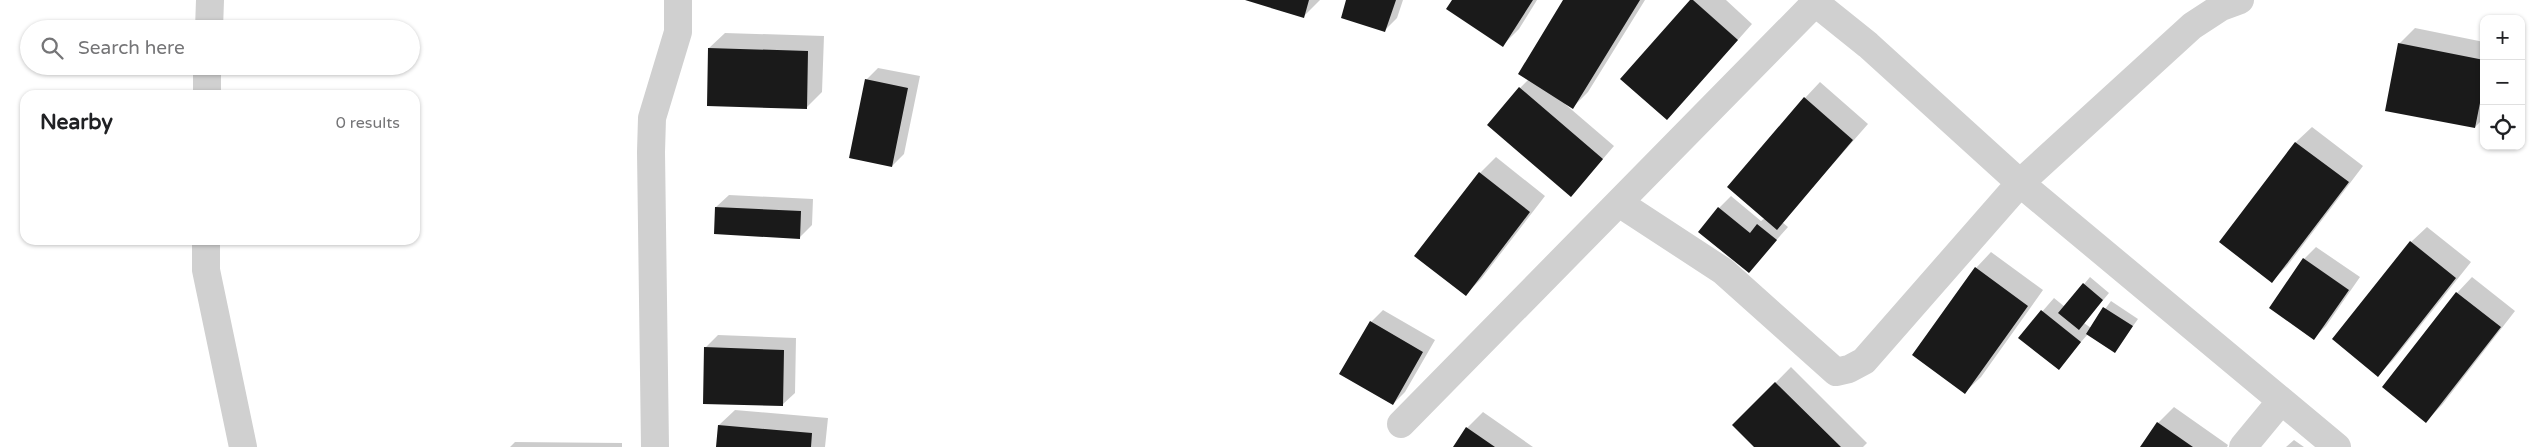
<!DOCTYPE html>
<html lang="en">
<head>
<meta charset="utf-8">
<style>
	:root { --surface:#fff; --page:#f2f2f2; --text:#202124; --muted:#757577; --line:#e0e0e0 }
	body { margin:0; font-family:"Varela Round",sans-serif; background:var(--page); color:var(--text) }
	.controls { position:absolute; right:15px; top:15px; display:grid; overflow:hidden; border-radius:10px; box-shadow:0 1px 4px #0004 }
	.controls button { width:45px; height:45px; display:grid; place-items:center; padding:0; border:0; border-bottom:1px solid var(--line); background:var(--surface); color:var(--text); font:25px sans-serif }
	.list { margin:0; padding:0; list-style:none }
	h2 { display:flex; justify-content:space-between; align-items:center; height:65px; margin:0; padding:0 20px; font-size:21px }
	h2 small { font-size:16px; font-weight:400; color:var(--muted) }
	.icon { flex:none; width:28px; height:28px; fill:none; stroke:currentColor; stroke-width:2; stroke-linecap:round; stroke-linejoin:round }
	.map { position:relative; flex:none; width:2540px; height:447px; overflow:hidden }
	.search { position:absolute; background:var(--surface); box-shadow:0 1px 4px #0004; left:20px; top:20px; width:400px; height:55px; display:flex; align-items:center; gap:12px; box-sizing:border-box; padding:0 18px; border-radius:28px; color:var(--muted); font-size:19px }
	.panel { position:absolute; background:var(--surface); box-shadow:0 1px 4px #0004; left:20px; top:90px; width:400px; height:155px; border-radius:15px }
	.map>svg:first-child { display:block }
	.shadow { fill:#0003 }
	.building { fill:#1a1a1a }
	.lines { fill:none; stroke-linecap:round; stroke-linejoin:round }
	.street { stroke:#d0d0d0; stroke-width:28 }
</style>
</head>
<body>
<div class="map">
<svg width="2540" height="447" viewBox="0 0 2540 447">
	<rect width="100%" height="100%" fill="#fff"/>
	<!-- shadow -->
	<path class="shadow" d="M1247,0H1320L1304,16Z
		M1347,0H1403L1397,18L1385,30Z
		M1453,0H1537L1519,29L1503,45Z
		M1565,0H1645L1588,92L1573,107L1565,104L1614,146L1571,196L1520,88L1529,79Z
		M1692,0H1726L1752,24L1682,103Z
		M2415,28L2484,42V118L2475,127L2399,44Z
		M725,33L824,36L822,92L806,108L709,48Z
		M878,68L920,76L904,154L892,166L866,80Z
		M1820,82L1868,124L1782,222L1788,227L1749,271L1719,208L1731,196L1761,221L1765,218L1805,98Z
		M2312,127L2363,166L2287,266L2272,281L2221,242L2296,142Z
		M1496,157L1545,196L1481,279L1466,294L1416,256L1480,173Z
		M729,195L813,199L812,225L799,238L715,233L716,207Z
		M2427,227L2471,262L2393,360L2378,375L2411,242Z
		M2316,247L2360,277L2326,326L2314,338L2304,259Z
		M1991,252L2043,290L1981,377L1965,392L1976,268Z
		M2090,277L2109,293L2084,323L2091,328L2111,301L2138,319L2115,351L2088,334L2058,368L2020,337L2054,298L2065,307Z
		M2472,277L2515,311L2442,405L2426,421L2457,293Z
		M1383,310L1435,340L1405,392L1393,404L1371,322Z
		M718,335L796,338L795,393L782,405L705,348Z
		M1791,367L1867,443L1863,447H1756L1734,425Z
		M2174,407L2228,445L2227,447H2141L2158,423Z
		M735,410L828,418L825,447H717L719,425Z
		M1483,412L1533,447H1454L1467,428Z
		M2294,440L2304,447H2286Z
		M515,442L622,443V447H510Z"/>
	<!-- building -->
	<path class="building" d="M1245,0H1309L1304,18Z
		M1346,0H1396L1385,32L1341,18Z
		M1452,0H1533L1503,47L1446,9Z
		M1563,0H1640L1573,109L1518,74Z
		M1690,0H1693L1738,40L1667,120L1620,79Z
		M2398,43L2484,60V83L2475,128L2385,111Z
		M708,48L808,51L807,109L707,106Z
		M865,79L908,88L892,167L849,158Z
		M1519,87L1603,159L1571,197L1487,125Z
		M1804,97L1853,140L1777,230L1727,187Z
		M2295,142L2349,182L2272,283L2219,242Z
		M1479,172L1530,212L1466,296L1414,256Z
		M715,207L801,211L800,239L714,234Z
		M1718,207L1750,233L1757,224L1777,240L1749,273L1698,232Z
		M2410,241L2456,278L2378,377L2332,339Z
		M2303,258L2349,290L2314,340L2269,308Z
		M1975,267L2028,306L1965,394L1912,355Z
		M2083,283L2103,300L2079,330L2058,313Z
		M2456,292L2501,327L2426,423L2382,387Z
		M2103,307L2133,326L2115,353L2086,334Z
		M2041,310L2081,342L2059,370L2018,338Z
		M1370,321L1423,352L1393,405L1339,374Z
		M704,347L784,350L783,406L703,404Z
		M1775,382L1841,447H1754L1732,425Z
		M2157,422L2193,447H2140Z
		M718,425L812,433L811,447H716Z
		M1466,427L1495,447H1453Z"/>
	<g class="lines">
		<!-- street -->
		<path class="street" d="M1812,0L1868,45L2020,183L2337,447
			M209,29L210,0
			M207,95V66
			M1619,203L1723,271L1836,372L1849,369L1864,361L2020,183L2192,26L2221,7L2240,0
			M206,240V270L243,447
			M1401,424L1815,3
			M655,447L651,152L652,118L678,32V0
			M2243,447L2281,401"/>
	</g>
</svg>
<div class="controls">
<button>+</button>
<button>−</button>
<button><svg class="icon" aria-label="locate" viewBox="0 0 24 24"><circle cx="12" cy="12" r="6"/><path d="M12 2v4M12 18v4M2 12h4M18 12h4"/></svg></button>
</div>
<div class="search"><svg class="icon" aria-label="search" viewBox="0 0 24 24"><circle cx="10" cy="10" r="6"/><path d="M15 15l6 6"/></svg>Search here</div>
<section class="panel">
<h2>Nearby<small>0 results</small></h2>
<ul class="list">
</ul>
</section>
</div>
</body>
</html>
